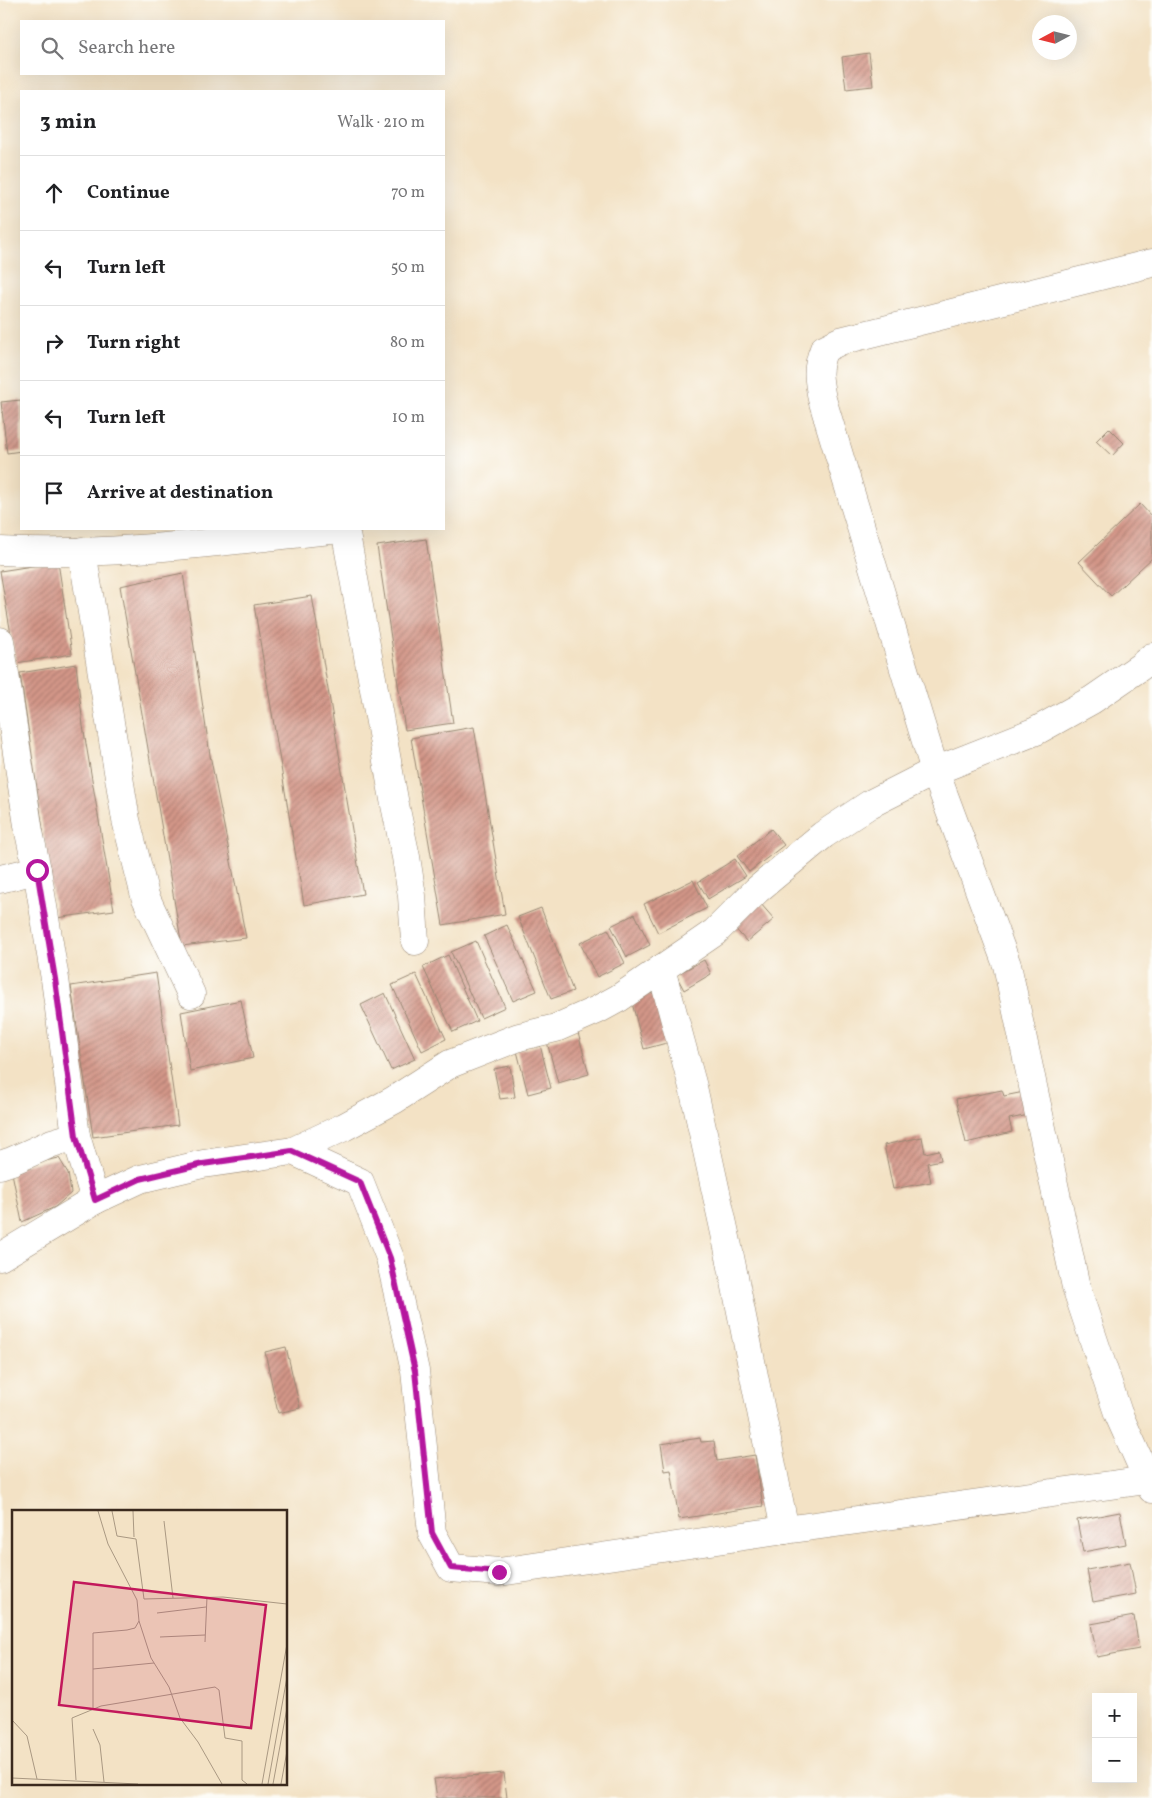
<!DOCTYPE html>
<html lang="en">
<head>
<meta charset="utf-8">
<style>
  :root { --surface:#fff; --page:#f2f2f2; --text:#202124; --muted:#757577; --line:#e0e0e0 }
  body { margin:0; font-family:Vollkorn,serif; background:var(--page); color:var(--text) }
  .controls { position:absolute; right:15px; bottom:15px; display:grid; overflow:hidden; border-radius:0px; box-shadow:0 5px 20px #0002 }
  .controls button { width:45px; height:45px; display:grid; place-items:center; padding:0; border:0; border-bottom:1px solid var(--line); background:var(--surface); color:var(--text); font:25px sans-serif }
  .compass { position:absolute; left:1032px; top:15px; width:45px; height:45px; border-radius:50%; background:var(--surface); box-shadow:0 5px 20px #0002; rotate:263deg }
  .stop { position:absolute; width:15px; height:15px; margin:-11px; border:4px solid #b5179e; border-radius:50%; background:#fff }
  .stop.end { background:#b5179e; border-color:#fff; box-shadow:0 1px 5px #0008 }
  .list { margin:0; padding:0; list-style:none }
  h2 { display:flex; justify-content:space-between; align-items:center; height:65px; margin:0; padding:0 20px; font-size:21px }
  h2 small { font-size:16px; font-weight:400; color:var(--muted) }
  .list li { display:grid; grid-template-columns:32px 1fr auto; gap:15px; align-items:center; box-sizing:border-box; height:75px; padding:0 20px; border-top:1px solid var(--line) }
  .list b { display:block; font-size:19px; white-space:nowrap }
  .list em { font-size:16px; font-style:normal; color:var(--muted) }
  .icon { flex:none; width:28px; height:28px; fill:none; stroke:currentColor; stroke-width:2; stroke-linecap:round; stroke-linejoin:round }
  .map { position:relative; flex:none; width:1152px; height:1798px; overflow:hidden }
  .search { position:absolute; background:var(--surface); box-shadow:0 5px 20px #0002; left:20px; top:20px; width:425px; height:55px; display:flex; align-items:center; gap:12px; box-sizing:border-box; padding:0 18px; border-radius:0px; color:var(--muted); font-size:19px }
  .panel { position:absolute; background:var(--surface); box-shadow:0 5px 20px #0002; left:20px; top:90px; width:425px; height:440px; border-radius:0px }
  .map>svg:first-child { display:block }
  .building { fill:url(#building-hatch) }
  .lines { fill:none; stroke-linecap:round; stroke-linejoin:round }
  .minor-casing { stroke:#978672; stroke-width:29 }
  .minor { stroke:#fff; stroke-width:28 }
  .route { stroke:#b5179e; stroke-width:6 }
  .inset-road { fill:none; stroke:#a99882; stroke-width:1 }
  .view { fill:#c2185b; fill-opacity:0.15; stroke:#c2185b; stroke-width:2.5 }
  .inset-edge { fill:none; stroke:#3b2a1e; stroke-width:2.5 }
</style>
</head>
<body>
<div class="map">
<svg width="1152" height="1798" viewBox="0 0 1152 1798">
  <defs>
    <pattern id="building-hatch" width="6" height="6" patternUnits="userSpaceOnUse" patternTransform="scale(1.25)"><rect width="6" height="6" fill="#d39688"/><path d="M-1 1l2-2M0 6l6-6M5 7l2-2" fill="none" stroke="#ac7b6f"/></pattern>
  </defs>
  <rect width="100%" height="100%" fill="#fdfcf7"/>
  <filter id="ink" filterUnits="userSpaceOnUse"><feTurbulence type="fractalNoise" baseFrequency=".02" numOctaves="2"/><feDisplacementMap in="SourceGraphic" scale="10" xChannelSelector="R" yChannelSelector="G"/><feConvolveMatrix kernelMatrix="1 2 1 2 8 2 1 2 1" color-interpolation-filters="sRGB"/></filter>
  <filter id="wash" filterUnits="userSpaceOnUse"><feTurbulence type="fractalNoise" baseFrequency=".0096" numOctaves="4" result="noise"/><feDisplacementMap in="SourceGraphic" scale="20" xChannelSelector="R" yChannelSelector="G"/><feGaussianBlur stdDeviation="1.12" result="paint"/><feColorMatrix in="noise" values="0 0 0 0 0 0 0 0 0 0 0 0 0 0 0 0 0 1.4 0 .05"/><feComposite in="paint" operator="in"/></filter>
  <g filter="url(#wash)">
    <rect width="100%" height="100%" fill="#f3e2c5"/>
    <g id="blocks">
      <g class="building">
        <path d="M869 53 873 86 846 89 842 57Z"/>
        <path d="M21 400V451L7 453 1 402Z"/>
        <path d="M1109 428 1124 443 1112 456 1096 441Z"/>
        <path d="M1140 504 1152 517V558L1111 596 1079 562Z"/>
        <path d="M426 539 453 723 405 730 377 546Z"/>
        <path d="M58 562 72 654 16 663 0 571Z"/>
        <path d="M183 573 210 755 246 938 182 946 120 586Z"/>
        <path d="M312 596 363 894 304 905 254 605Z"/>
        <path d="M76 664 83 726 114 910 56 918 20 673Z"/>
        <path d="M474 727 505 914 443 925 411 738Z"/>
        <path d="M771 829 784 845 749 872 737 856Z"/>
        <path d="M735 859 746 876 708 899 698 882Z"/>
        <path d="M693 880 707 908 658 933 644 904Z"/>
        <path d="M760 903 774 919 747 942 733 926Z"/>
        <path d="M541 908 573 991 551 999 518 917Z"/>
        <path d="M635 914 650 945 627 957 611 926Z"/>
        <path d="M507 925 537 991 513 1001 484 936Z"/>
        <path d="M608 929 625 963 597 977 580 943Z"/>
        <path d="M476 941 505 1007 481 1018 451 952Z"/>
        <path d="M448 955 477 1021 453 1032 423 967Z"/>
        <path d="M704 960 711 974 684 990 676 975Z"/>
        <path d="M156 973 178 1125 93 1137 71 986Z"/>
        <path d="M416 974 446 1039 422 1051 392 985Z"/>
        <path d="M657 992 670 1042 644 1049 631 999Z"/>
        <path d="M385 993 415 1059 391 1070 361 1005Z"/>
        <path d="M241 1000 253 1058 190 1071 181 1012Z"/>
        <path d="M578 1033 589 1074 558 1083 547 1042Z"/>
        <path d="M540 1045 551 1088 528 1094 517 1051Z"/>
        <path d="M510 1066 515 1097 500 1099 494 1069Z"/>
        <path d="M1002 1090 1004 1096 1024 1092 1029 1115 1009 1119 1012 1132 966 1143 956 1099Z"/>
        <path d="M922 1137 925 1153 939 1150 941 1160 927 1163 931 1182 893 1189 884 1145Z"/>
        <path d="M59 1158 68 1173 71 1193 55 1207 22 1222 11 1168Z"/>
        <path d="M286 1347 300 1408 278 1413 265 1352Z"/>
        <path d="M700 1438 701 1442 714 1441 717 1461 755 1455 763 1506 679 1519 671 1470 665 1471 661 1444Z"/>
        <path d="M1120 1512 1126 1544 1083 1552 1077 1520Z"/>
        <path d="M1130 1562 1136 1594 1093 1602 1087 1570Z"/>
        <path d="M1134 1616 1139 1649 1097 1657 1091 1624Z"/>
        <path d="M504 1773 507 1798H437L434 1779Z"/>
      </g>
    </g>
  </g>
  <g filter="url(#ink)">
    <use href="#blocks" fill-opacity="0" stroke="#978672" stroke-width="1"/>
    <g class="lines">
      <g class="minor-casing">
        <g id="minor">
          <path d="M1152 263 840 341 824 349C816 369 818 378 822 399L935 771 1007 965 1076 1287 1118 1413 1152 1489"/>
          <path d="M345 529 395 805 406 857 412 896 415 941"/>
          <path d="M0 551C113 557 229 540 341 529"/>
          <path d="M82 551 126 820 145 896 191 994"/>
          <path d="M0 641 29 832 37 870 55 979 76 1136 52 1143 12 1161 0 1165"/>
          <path d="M0 879 37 870"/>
          <path d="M661 969 693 1087 728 1247 785 1530"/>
          <path d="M76 1136 95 1200"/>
          <path d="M293 1151 360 1182 390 1258 415 1371 432 1533 451 1568 499 1572 785 1530 1147 1480"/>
          <path d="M0 1257 95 1200 140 1179 203 1164 293 1151 344 1127 394 1100 450 1064 519 1037 556 1028 597 1010 619 998 715 932 757 890 823 835 870 804 935 771 1036 731 1092 700 1140 667 1152 657"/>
        </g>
      </g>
      <use href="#minor" class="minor"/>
    </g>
  </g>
  <g class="lines" filter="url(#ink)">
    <path class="route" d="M37 870 55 979 76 1136 95 1200 140 1179 203 1164 292 1151 360 1182 390 1258 415 1371 432 1533 451 1568 499 1572"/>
  </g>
  <g transform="translate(12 1510)">
    <rect width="275" height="275" fill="#f3e2c5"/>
    <path class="inset-road" d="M86 1 96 34 125 90 127 111 139 148 157 177 168 208 186 232 210 274M100 1 105 26 124 29 132 89 211 87 275 94M121 1 122 27M152 11 161 88M145 103 194 97M148 127 193 125M193 132 195 87M81 159 142 153M81 198V123L115 120 123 118 127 111M0 210 15 226 25 269M81 219 88 235 92 272M0 268 126 274M64 270 60 208 89 196 203 177 207 180 213 228 230 231V270L235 274M250 274 275 134M256 274 275 167M261 274 275 198M269 274 275 241"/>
    <path class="view" d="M62 72 254 95 239 218 47 195Z"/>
    <rect width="275" height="275" class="inset-edge"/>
  </g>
</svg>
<div class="controls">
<button>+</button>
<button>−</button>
</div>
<svg class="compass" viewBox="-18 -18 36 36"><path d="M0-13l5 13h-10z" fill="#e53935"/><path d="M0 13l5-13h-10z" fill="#757577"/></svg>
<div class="stop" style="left:37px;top:870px"></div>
<div class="stop end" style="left:499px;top:1572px"></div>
<div class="search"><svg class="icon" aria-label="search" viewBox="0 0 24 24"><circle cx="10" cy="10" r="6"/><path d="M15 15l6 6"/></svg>Search here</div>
<section class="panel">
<h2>3 min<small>Walk · 210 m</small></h2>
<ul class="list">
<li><svg class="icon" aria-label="ahead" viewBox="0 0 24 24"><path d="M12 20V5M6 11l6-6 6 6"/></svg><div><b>Continue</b></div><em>70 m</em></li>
<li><svg class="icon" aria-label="left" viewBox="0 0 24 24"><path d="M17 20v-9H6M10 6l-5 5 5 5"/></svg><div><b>Turn left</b></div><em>50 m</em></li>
<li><svg class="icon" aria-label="right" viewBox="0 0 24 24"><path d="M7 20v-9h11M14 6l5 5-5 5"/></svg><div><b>Turn right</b></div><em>80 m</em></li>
<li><svg class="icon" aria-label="left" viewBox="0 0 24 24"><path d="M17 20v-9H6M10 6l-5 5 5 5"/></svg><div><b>Turn left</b></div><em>10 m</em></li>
<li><svg class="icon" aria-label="arrive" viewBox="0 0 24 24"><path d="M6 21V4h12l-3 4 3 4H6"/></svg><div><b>Arrive at destination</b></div></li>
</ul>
</section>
</div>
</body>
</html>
